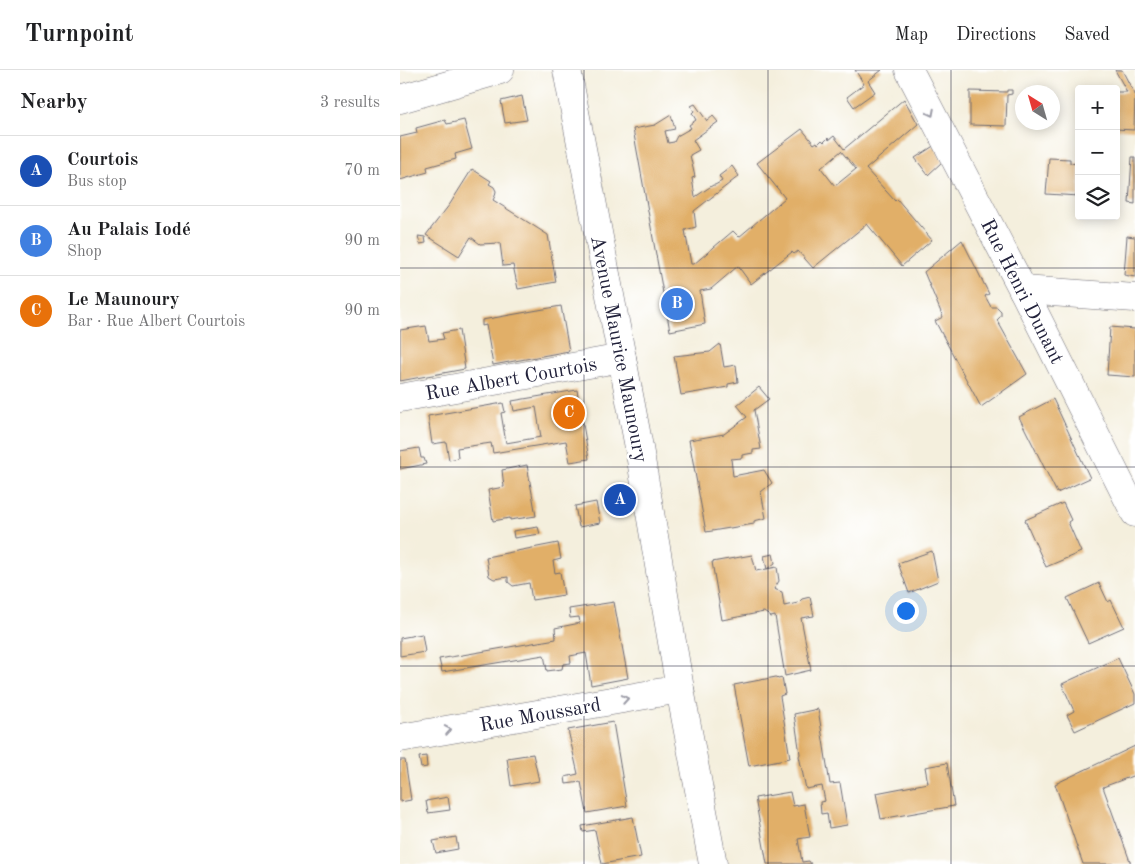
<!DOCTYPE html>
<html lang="en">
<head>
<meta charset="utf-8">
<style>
  :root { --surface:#fff; --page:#f2f2f2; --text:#202124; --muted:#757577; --line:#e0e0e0; --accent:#0b8043 }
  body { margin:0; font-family:"Old Standard TT",serif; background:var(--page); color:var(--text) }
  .controls { position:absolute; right:15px; top:15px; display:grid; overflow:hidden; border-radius:5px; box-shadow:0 2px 12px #0003 }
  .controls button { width:45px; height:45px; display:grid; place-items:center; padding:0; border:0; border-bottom:1px solid var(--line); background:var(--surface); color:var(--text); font:25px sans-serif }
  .compass { position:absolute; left:615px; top:15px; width:45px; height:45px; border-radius:50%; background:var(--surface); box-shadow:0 2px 12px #0003; rotate:323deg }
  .you { position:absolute; left:505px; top:540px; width:18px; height:18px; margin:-12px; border:4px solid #fff; border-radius:50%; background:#1a73e8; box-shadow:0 0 0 8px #1a73e833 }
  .badge { display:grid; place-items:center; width:32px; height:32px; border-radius:50%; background:var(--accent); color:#fff; font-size:16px; font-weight:700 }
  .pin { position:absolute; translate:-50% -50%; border:2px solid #fff; box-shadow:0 1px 5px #0006 }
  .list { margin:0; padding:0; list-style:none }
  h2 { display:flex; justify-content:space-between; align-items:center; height:65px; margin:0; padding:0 20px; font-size:21px }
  h2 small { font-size:16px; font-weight:400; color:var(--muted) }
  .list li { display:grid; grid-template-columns:32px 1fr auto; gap:15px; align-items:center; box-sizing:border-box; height:70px; padding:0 20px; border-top:1px solid var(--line) }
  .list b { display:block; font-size:19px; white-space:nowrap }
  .list p { margin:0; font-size:16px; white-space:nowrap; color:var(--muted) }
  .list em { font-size:16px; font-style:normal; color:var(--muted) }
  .icon { flex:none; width:28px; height:28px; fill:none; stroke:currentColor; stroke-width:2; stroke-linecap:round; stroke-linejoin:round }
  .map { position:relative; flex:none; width:735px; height:794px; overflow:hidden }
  header { display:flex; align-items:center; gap:30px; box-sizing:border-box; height:70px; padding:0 25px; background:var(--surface); border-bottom:1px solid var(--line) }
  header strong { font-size:24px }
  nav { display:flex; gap:28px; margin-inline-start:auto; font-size:18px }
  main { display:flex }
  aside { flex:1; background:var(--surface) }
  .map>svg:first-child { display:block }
  .building { fill:#e1af68; fill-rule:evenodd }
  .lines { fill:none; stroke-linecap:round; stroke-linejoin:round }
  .street-casing { stroke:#6c6a74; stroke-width:29 }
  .secondary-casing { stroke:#6c6a74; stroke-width:29 }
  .street { stroke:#fff; stroke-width:28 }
  .secondary { stroke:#fff; stroke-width:28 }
  .oneway { stroke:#9c9ca7 }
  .grid { fill:none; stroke:#22223b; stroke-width:1; stroke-opacity:0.55 }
  .labels { text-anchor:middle; stroke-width:5; stroke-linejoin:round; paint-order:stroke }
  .street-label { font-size:20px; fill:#22223b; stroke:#fff }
</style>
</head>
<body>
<header>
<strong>Turnpoint</strong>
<nav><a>Map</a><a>Directions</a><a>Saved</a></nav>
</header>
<main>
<aside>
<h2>Nearby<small>3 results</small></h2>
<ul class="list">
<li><span class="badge" style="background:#1a4fb4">A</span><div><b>Courtois</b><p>Bus stop</p></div><em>70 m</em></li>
<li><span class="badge" style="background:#3f7fe0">B</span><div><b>Au Palais Iodé</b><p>Shop</p></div><em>90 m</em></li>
<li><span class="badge" style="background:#e8710a">C</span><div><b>Le Maunoury</b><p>Bar · Rue Albert Courtois</p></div><em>90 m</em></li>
</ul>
</aside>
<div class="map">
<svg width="735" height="794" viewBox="0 0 735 794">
  <rect width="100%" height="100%" fill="#fff"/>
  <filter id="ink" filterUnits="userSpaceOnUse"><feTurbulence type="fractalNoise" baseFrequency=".02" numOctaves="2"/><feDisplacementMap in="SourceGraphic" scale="10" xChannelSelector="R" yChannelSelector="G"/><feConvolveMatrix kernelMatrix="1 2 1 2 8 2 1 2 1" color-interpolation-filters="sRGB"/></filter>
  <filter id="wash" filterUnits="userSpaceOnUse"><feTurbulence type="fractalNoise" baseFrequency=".0096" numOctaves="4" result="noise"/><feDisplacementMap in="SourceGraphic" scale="20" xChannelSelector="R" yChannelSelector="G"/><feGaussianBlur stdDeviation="1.12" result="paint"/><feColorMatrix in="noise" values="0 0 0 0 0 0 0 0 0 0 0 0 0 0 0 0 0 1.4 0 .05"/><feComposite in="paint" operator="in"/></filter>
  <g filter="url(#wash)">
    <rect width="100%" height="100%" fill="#f4efdd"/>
    <g id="blocks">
      <g class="building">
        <path d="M455 0H482L468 11 475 22 454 37 447 27 464 14Z"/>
        <path d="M715 0H722L734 23H735L734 60 716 59V22H727Z"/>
        <path d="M607 20H612V24L607 25 606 56 570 55V21L607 22Z"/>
        <path d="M122 26 127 50 105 53 101 31Z"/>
        <path d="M504 29 518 54 466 99 495 131 497 129 532 170 502 196 467 154 413 198 398 181 394 184 392 182 351 214 338 196 311 219 300 221 305 254 270 261 233 59 255 55 271 45 275 59 265 61 268 73 274 72 277 66 291 58 289 55 296 50 292 43 294 41 291 36 295 34 307 51 313 46 318 52 293 70 299 80 290 85 295 107 292 108 295 127 313 115H315L322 111 319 106 332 96 339 106 294 141 296 157 285 160 291 194H294L333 161 339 167 385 128 357 93 402 59 414 74 417 72 418 74 422 70 424 72 428 68 429 70 434 66 444 79ZM441 81 456 99 435 116 421 98Z"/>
        <path d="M45 50 47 54 64 50 72 79 55 84 56 89 27 97 28 102 0 110V67L17 63 16 58Z"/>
        <path d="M535 75 542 92 528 105 515 88Z"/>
        <path d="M732 87H735V134L729 133Z"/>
        <path d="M649 88 670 89V93L679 94V126L646 124Z"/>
        <path d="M72 99 91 111 89 114 94 117 96 121 95 126 93 130 148 165 156 212 118 219 113 195 103 196 100 173 80 174 71 167 59 186 26 165 50 134Z"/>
        <path d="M18 166 25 167 26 173 20 174Z"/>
        <path d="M727 166 735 167V207L724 205Z"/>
        <path d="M562 170 589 224 585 226 591 237H597L601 241V246L597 250 627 304 581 337 535 251 543 247 524 202Z"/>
        <path d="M161 236 169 281 93 295 86 255 82 256V250Z"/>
        <path d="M26 256 29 271 44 269 42 263 59 260 65 299 0 311V260Z"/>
        <path d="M710 257 735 259V307L707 305Z"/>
        <path d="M320 274 324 297 336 295 338 312 328 314V317L281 325 274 286 310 282Z"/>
        <path d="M359 317 369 329 354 340 361 379 353 380V383L342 385V388L331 389 333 406 364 400 372 413 361 422 366 448 354 451V454L306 462 289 370 324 364 347 347 337 335Z"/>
        <path d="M177 320 189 389 170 392 166 371 93 383 91 373 57 378 58 388 49 390 46 372 32 374 28 346 103 333 105 342 101 343 106 373 141 367 136 337 114 341 112 331Z"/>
        <path d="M653 329 690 408 657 423 619 347Z"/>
        <path d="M19 378 21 388H24L26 394 0 399V381Z"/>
        <path d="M127 395 136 446 110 450V448L93 451 88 420 104 417 102 400Z"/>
        <path d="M196 432 200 453 179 457 175 436Z"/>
        <path d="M663 433 671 450 668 452 681 482 646 497 625 450Z"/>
        <path d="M138 457 140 464 114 468 113 461Z"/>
        <path d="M158 473 161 489 153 491 155 503 160 502 164 525 132 530 129 513 113 516 108 512V507L94 509 89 506 86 487Z"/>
        <path d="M532 481 538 511 509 523 498 493Z"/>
        <path d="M373 484 375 493 367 499 364 486Z"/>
        <path d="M352 485 356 501 377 497 379 511 374 519 382 522 384 536 398 533 402 529 410 527 414 546 401 548 411 600 385 606 375 546 371 547 364 542 322 550 312 492Z"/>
        <path d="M699 513 708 532 711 530 724 557 688 573 667 528Z"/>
        <path d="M214 532 228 608 191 615 186 583 170 586 171 593 163 594 162 599 147 601 144 585 42 602 39 589 156 569 155 558 180 553 179 547 170 548 169 539Z"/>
        <path d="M22 564 25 582 0 586V568Z"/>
        <path d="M718 588 735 624V633L675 661 667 645 674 641 662 614Z"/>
        <path d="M376 607 378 609 382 608 385 624 380 626 390 688 349 696 334 615Z"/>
        <path d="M418 639 430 714 440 713 447 755 429 758 427 743 421 744 420 732 425 731 422 716 406 719 399 686 400 684 394 644Z"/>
        <path d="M213 652 227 736 187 743 181 712 166 714 165 707 178 704 168 660Z"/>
        <path d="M735 676V705L703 717 731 794H683L655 714Z"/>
        <path d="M133 684 139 711 111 716 107 688Z"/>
        <path d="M26 686 27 697 21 698 19 687Z"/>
        <path d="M0 690H5L11 730 0 732Z"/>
        <path d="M547 693 554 736 481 749 476 723 528 713 525 697Z"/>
        <path d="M390 722 393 736 404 734 410 767 398 769 402 792 409 791 411 794H367L355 728Z"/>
        <path d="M48 727 50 740 28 743 26 731Z"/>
        <path d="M233 747 241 787 202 794 195 760 183 762 182 756Z"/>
        <path d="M56 767 58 779 36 783 33 771Z"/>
      </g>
    </g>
  </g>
  <g filter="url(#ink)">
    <use href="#blocks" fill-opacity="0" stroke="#6c6a74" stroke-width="1"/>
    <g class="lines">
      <g class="street-casing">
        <g id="street">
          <path d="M509 0 623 220 735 443"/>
          <path d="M0 29 100 0"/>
          <path d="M623 220 735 228"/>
          <path d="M0 328 222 288"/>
          <path d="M0 668 280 619"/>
        </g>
      </g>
      <g class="secondary-casing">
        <path id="secondary" d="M167 0 238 372 280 619 313 794"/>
      </g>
      <use href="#street" class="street"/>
      <use href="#secondary" class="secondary"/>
    </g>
    <defs><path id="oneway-chevron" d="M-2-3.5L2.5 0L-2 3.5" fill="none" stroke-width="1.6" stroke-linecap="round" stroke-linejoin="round" transform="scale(1.25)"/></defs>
    <g class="oneway">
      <use href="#oneway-chevron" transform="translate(531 43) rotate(63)"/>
      <use href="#oneway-chevron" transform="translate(225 629) rotate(-10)"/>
      <use href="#oneway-chevron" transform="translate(48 660) rotate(-10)"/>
    </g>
  </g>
  <path class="grid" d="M184 0V794M368 0V794M551 0V794M0 198H735M0 397H735M0 596H735"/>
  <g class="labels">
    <g class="street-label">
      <text transform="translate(623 221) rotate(63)" y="7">Rue Henri Dunant</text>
      <text transform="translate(220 279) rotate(79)" y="7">Avenue Maurice Maunoury</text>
      <text transform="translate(111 308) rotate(-10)" y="7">Rue Albert Courtois</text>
      <text transform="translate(140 644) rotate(-10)" y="7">Rue Moussard</text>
    </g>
  </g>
</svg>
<div class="controls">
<button>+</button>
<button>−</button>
<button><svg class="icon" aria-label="layers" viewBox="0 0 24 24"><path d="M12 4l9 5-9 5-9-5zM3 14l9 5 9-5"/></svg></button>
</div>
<svg class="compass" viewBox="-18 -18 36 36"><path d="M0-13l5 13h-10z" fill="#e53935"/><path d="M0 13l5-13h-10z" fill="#757577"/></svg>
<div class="you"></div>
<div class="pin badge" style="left:220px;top:430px;background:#1a4fb4">A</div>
<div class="pin badge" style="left:277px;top:234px;background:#3f7fe0">B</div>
<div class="pin badge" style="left:169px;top:343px;background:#e8710a">C</div>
</div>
</main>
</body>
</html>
